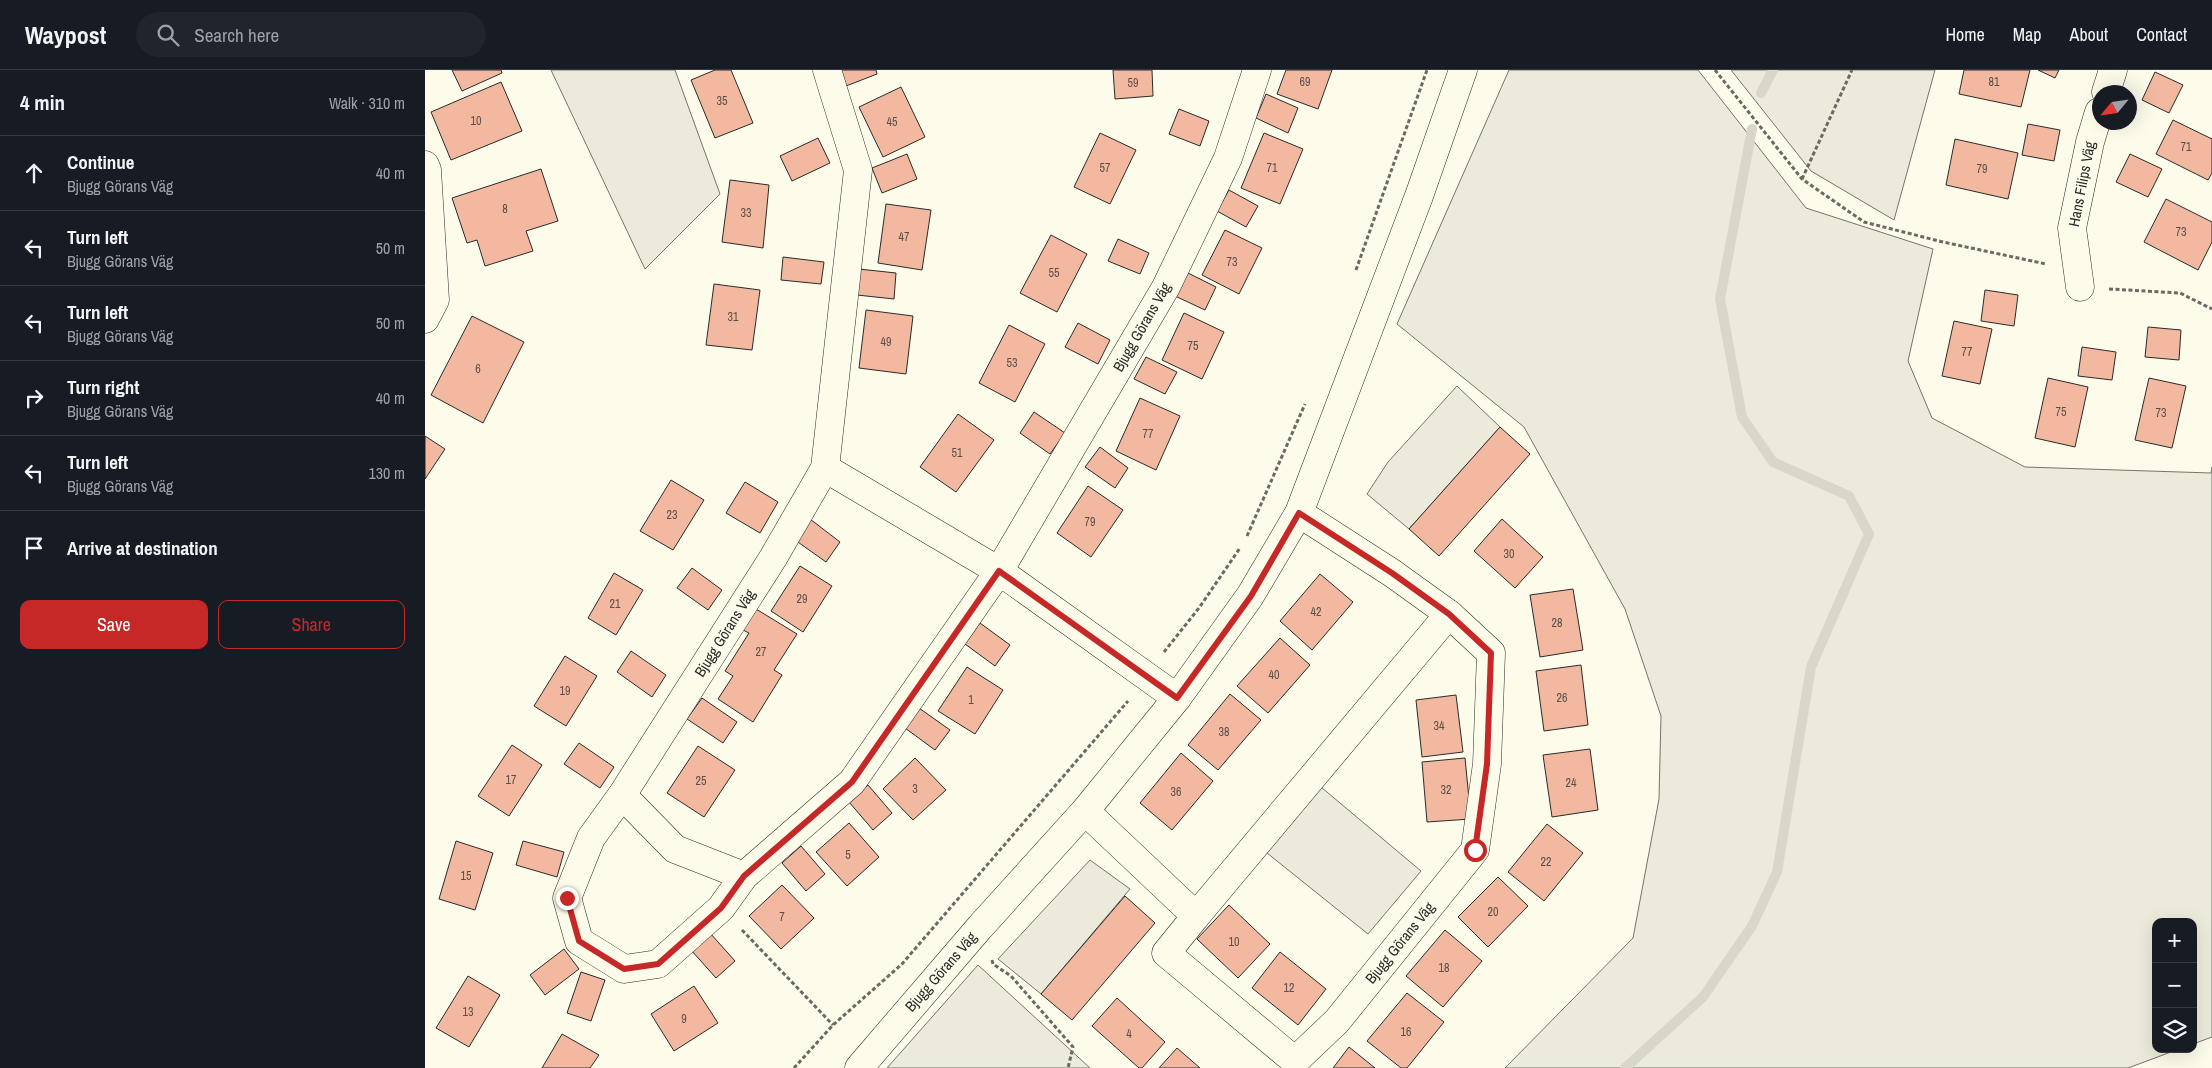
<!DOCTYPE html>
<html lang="en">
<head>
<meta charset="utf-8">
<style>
  :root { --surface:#171b24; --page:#20242c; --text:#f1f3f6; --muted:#9ea1a6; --line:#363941; --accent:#c62828 }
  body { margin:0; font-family:"Archivo Narrow",sans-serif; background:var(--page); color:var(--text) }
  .controls { position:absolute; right:15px; bottom:15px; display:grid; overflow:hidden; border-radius:10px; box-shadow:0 5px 20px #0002 }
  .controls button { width:45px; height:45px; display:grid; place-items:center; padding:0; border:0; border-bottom:1px solid var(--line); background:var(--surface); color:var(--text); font:25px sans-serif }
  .compass { position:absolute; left:1667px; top:15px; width:45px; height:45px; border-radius:50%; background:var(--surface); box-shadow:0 5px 20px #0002; rotate:241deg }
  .stop { position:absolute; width:15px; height:15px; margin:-11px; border:4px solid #c62828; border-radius:50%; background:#fff }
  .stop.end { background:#c62828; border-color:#fff; box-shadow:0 1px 5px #0008 }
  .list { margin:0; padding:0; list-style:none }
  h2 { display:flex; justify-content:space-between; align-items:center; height:65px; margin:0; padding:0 20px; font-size:21px }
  h2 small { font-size:16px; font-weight:400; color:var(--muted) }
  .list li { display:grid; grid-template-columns:32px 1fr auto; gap:15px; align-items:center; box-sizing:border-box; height:75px; padding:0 20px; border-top:1px solid var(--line) }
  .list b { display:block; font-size:19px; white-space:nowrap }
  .list p { margin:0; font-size:16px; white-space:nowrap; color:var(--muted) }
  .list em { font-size:16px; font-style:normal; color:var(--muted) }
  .actions { display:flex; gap:10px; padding:15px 20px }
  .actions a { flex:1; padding:11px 0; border:1px solid var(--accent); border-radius:10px; text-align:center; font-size:18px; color:var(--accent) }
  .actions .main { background:var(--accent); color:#fff }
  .icon { flex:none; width:28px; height:28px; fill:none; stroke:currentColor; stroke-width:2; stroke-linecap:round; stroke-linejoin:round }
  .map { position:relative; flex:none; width:1787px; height:998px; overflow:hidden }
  header { display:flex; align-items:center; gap:30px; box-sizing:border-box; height:70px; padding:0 25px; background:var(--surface); border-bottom:1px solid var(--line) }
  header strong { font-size:24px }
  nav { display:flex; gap:28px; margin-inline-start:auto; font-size:18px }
  .search { width:350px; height:45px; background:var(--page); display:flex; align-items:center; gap:12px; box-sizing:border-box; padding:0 18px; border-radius:28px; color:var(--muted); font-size:19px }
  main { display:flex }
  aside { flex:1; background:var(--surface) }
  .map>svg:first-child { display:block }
  .green { fill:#ecebdb; stroke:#74746e }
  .parking { fill:#eceadb; stroke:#74746e }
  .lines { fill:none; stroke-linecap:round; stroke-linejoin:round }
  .stream { stroke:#d8d7c9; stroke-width:10 }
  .building { fill:#f2b8a0; stroke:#2b2b2b }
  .minor-casing { stroke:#2b2b2b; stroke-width:29 }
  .path { stroke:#6a6964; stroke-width:3; stroke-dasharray:4 2.5; stroke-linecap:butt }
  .minor { stroke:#fdfbea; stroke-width:28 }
  .route { stroke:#c62828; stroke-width:6 }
  .labels { text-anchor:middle; stroke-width:4; stroke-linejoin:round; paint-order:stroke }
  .number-label { font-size:12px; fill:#5d4e48 }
  .street-label { font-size:15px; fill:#2b2b2b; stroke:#fdfbea }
</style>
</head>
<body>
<header>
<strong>Waypost</strong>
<div class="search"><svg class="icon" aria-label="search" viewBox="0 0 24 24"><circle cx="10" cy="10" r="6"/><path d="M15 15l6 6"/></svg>Search here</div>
<nav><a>Home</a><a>Map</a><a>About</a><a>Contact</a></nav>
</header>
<main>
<aside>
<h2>4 min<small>Walk · 310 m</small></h2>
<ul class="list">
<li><svg class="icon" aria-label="ahead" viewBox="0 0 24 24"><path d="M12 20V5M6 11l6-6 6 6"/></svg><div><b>Continue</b><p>Bjugg Görans Väg</p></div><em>40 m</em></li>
<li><svg class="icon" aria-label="left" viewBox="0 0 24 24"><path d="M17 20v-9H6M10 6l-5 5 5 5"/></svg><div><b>Turn left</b><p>Bjugg Görans Väg</p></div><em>50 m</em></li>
<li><svg class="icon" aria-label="left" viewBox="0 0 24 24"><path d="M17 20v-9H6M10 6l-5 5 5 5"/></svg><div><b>Turn left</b><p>Bjugg Görans Väg</p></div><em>50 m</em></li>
<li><svg class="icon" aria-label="right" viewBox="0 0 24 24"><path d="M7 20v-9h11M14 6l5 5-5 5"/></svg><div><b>Turn right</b><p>Bjugg Görans Väg</p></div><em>40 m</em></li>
<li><svg class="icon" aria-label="left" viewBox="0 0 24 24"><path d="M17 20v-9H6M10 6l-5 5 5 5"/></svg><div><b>Turn left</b><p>Bjugg Görans Väg</p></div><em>130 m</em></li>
<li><svg class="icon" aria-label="arrive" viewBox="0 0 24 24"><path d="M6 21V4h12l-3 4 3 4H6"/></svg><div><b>Arrive at destination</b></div></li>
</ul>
<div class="actions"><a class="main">Save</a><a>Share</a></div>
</aside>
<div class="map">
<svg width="1787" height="998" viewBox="0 0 1787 998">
  <rect width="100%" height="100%" fill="#fdfbea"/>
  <g class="green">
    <path d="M126 0H250L295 124 220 199Z"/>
    <path d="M1084 0H1273L1381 138 1508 179 1483 291 1507 348 1600 397 1786 403 1787 397V967L1768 974V852H1731V979H1754L1703 998H1080L1208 868 1234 729 1236 646 1200 539 1099 357 972 254Z"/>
    <path d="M1306 0H1510L1469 150 1386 101Z"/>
    <path d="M890 712 996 801 943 864 842 783Z"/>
    <path d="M553 895 665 998H462Z"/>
  </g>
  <g class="parking">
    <path d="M1032 316 1075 357 984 459 942 424 963 392Z"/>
    <path d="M665 790 705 819 616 924 573 889Z"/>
  </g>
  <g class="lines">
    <g class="stream">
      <path d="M1336 23 1348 0"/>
      <path d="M1200 998 1278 927 1327 856 1352 802 1386 597 1444 464 1424 426 1348 392 1317 347 1295 229 1327 59"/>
    </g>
  </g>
  <g class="building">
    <path d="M27 0H76L77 3 37 21Z"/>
    <path d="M290 0H306L328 53 290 68 266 10Z"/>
    <path d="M415 0H451L452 4 421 16Z"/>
    <path d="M688 0H727L728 26 690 29Z"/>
    <path d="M861 0H907L893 39 852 24Z"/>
    <path d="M1539 0H1605L1596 37 1534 24Z"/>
    <path d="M1613 0H1634L1630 8Z"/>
    <path d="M1730 2 1758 15 1744 43 1717 30Z"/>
    <path d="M76 12 97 61 26 90 6 42Z"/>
    <path d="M476 17 500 67 458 87 434 37Z"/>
    <path d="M841 24 873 38 863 63 831 48Z"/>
    <path d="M754 39 784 51 775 76 744 64Z"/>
    <path d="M1748 50 1787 69V103L1783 110 1731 84Z"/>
    <path d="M1603 54 1635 60 1629 91 1597 85Z"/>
    <path d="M675 63 711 80 685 134 649 117Z"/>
    <path d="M839 63 878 79 855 134 816 118Z"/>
    <path d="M393 68 405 93 367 111 355 86Z"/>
    <path d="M1530 69 1593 83 1583 129 1521 115Z"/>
    <path d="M482 84 492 109 457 123 447 98Z"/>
    <path d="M1705 84 1737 99 1723 127 1691 112Z"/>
    <path d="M116 99 133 151 101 161 108 181 60 196 52 170 42 173 27 128Z"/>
    <path d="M305 110 344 115 338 178 297 172Z"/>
    <path d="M804 120 833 136 821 157 792 141Z"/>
    <path d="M1741 129 1787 152V172L1773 200 1719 172Z"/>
    <path d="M461 134 506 140 497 200 453 193Z"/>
    <path d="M800 160 837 178 814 224 777 205Z"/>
    <path d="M626 165 662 184 632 242 595 223Z"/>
    <path d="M693 169 724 183 715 204 683 191Z"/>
    <path d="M358 187 399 192 396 214 356 210Z"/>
    <path d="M434 199 471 203 469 229 432 225Z"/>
    <path d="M761 202 791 217 780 240 750 226Z"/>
    <path d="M289 214 335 220 327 280 281 275Z"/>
    <path d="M1560 220 1593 225 1589 256 1556 251Z"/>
    <path d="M441 240 488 246 481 304 434 298Z"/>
    <path d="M759 243 799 262 777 309 737 290Z"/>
    <path d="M47 246 99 272 58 353 6 325Z"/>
    <path d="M1529 251 1567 259 1555 314 1517 306Z"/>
    <path d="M653 253 685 270 673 294 640 277Z"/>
    <path d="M584 255 620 274 590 332 554 313Z"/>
    <path d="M1723 257 1756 260 1754 290 1720 287Z"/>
    <path d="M1657 277 1691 282 1687 310 1653 306Z"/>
    <path d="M721 287 752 302 740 324 709 309Z"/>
    <path d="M1623 308 1663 317 1650 377 1610 368Z"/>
    <path d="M1724 308 1761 316 1747 378 1710 370Z"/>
    <path d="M715 328 755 346 731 400 691 381Z"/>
    <path d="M609 342 640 363 625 384 595 363Z"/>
    <path d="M533 344 569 370 531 422 495 397Z"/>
    <path d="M1075 357 1105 384 1014 486 984 459Z"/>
    <path d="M0 366 20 379 0 409Z"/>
    <path d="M675 377 703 398 690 418 660 397Z"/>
    <path d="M246 410 279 430 248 480 215 461Z"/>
    <path d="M320 412 353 432 335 463 301 443Z"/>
    <path d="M663 416 698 440 666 487 632 463Z"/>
    <path d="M385 449 415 472 401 492 370 470Z"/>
    <path d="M1077 449 1118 487 1090 518 1049 481Z"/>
    <path d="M375 496 407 516 378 562 346 541Z"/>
    <path d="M267 498 297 520 283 540 252 518Z"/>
    <path d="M189 503 218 520 191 565 163 548Z"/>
    <path d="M895 504 928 532 887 580 855 551Z"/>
    <path d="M1148 519 1158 580 1115 587 1105 525Z"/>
    <path d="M331 539 372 564 349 600 357 605 328 652 293 629 308 606 300 601 324 563 318 560Z"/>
    <path d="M555 553 585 575 570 596 540 574Z"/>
    <path d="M855 568 885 595 843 643 812 616Z"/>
    <path d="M206 581 241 605 227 627 192 602Z"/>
    <path d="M140 586 172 606 141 656 109 636Z"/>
    <path d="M1156 595 1163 655 1119 661 1111 601Z"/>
    <path d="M542 597 578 620 550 664 513 641Z"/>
    <path d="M805 624 836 650 793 700 763 675Z"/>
    <path d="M1031 625 1038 682 997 687 991 630Z"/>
    <path d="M277 628 312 652 298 673 262 649Z"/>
    <path d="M494 638 525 660 510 680 480 658Z"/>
    <path d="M154 673 189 697 175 718 139 694Z"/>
    <path d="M87 675 117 695 84 746 53 726Z"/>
    <path d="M273 676 310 700 279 747 242 723Z"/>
    <path d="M1165 679 1173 740 1127 747 1118 685Z"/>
    <path d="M756 683 788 711 747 760 715 733Z"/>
    <path d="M490 688 521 720 488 750 458 719Z"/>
    <path d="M1040 688 1046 749 1002 752 997 692Z"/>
    <path d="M443 715 467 743 448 760 424 732Z"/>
    <path d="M424 753 454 787 422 816 391 782Z"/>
    <path d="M1122 754 1158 783 1119 831 1083 802Z"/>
    <path d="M31 771 68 783 50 840 14 829Z"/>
    <path d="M98 771 139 782 132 807 91 795Z"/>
    <path d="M376 776 400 804 381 821 357 793Z"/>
    <path d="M1073 807 1103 836 1063 877 1033 847Z"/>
    <path d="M357 815 389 848 356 879 324 846Z"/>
    <path d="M700 826 730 853 647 950 616 924Z"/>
    <path d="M804 835 845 874 813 908 772 869Z"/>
    <path d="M1020 860 1057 891 1018 937 981 906Z"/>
    <path d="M285 863 310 891 291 908 266 880Z"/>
    <path d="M139 879 154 899 120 925 105 905Z"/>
    <path d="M855 882 901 919 873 955 827 918Z"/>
    <path d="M156 902 180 910 166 951 142 943Z"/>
    <path d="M43 906 75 925 44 977 11 958Z"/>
    <path d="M269 916 293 953 249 981 226 944Z"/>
    <path d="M982 923 1019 952 982 998H976L942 971Z"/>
    <path d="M692 928 740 972 717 998H714L667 956Z"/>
    <path d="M137 964 174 985 165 998H117Z"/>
    <path d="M924 977 950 998H908Z"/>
    <path d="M752 978 775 998H734Z"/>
  </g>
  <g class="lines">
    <g class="minor-casing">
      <g id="minor">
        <path d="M1681 22 1688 0"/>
        <path d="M0 95 2 100 10 230 0 249"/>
        <path d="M1655 217 1647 158 1665 72 1674 42"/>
        <path d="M400 398 574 501 752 628"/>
        <path d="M197 725 348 488 400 398 433 100 402 0"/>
        <path d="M660 741 771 846 741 883 870 991 912 951 1050 780 1062 694 1066 583 1024 544 967 503 874 443"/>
        <path d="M319 806 296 838 233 894 199 899 154 871 142 828 166 768 197 725 250 779 319 806 427 712 574 501 741 217 803 88 832 0"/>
        <path d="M771 846 1024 544"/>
        <path d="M434 998 555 857 660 741 752 628 825 526 874 443 994 126 1038 0"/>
      </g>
    </g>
    <g class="path">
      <path d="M1290 0 1377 109 1439 152 1518 172 1621 194"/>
      <path d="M1377 109 1427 0"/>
      <path d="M931 200 1002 0"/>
      <path d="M1684 219 1755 223 1787 239"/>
      <path d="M822 466 880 334"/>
      <path d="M739 582 774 538 815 478"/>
      <path d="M317 860 408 955"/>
      <path d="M567 890 568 894 586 906 648 977 643 998"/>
      <path d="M369 998 408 955 477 894 703 631"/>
    </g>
    <use href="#minor" class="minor"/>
  </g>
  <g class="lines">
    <path class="route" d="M142 828 154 871 199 899 233 894 296 838 319 806 427 712 574 501 752 628 826 526 874 443 967 503 1024 544 1066 583 1062 694 1050 780"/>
  </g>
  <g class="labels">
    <g class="number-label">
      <text x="880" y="16">69</text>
      <text x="1569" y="16">81</text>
      <text x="708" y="17">59</text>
      <text x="297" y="35">35</text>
      <text x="51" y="55">10</text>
      <text x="467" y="56">45</text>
      <text x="1761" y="81">71</text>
      <text x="680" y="102">57</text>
      <text x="847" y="102">71</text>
      <text x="1557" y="103">79</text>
      <text x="80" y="143">8</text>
      <text x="321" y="147">33</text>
      <text x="1756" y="166">73</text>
      <text x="479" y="171">47</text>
      <text x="807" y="196">73</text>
      <text x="629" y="207">55</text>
      <text x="308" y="251">31</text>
      <text x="461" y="276">49</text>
      <text x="768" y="280">75</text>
      <text x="1542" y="286">77</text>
      <text x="587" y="297">53</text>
      <text x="53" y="303">6</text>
      <text x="1636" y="346">75</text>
      <text x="1736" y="347">73</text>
      <text x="723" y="368">77</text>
      <text x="532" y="387">51</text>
      <text x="247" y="449">23</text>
      <text x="665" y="456">79</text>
      <text x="1084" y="488">30</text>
      <text x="377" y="533">29</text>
      <text x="190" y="538">21</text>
      <text x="891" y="546">42</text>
      <text x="1132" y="557">28</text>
      <text x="336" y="586">27</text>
      <text x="849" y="609">40</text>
      <text x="140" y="625">19</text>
      <text x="1137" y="632">26</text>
      <text x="546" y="634">1</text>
      <text x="1014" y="660">34</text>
      <text x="799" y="666">38</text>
      <text x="86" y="714">17</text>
      <text x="276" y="715">25</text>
      <text x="1146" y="717">24</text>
      <text x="490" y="723">3</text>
      <text x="1021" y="724">32</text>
      <text x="751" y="726">36</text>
      <text x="423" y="789">5</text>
      <text x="1121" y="796">22</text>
      <text x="41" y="810">15</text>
      <text x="1068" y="846">20</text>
      <text x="357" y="851">7</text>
      <text x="809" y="876">10</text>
      <text x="1019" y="902">18</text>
      <text x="864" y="922">12</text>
      <text x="43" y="946">13</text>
      <text x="259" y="953">9</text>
      <text x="981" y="966">16</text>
      <text x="704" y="968">4</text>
    </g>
    <g class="street-label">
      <text transform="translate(1657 114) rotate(-79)" y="5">Hans Filips Väg</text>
      <text transform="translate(717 257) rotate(-60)" y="5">Bjugg Görans Väg</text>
      <text transform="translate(300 563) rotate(-58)" y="5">Bjugg Görans Väg</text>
      <text transform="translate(975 873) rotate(-51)" y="5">Bjugg Görans Väg</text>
      <text transform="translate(516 902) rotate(-49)" y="5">Bjugg Görans Väg</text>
    </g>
  </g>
</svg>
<div class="controls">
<button>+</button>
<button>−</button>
<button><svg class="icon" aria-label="layers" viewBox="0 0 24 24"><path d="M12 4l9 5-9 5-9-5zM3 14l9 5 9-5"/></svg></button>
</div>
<svg class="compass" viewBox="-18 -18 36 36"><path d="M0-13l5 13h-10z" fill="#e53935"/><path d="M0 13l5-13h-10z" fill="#9ea1a6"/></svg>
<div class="stop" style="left:1050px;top:780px"></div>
<div class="stop end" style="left:142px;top:828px"></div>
</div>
</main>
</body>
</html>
